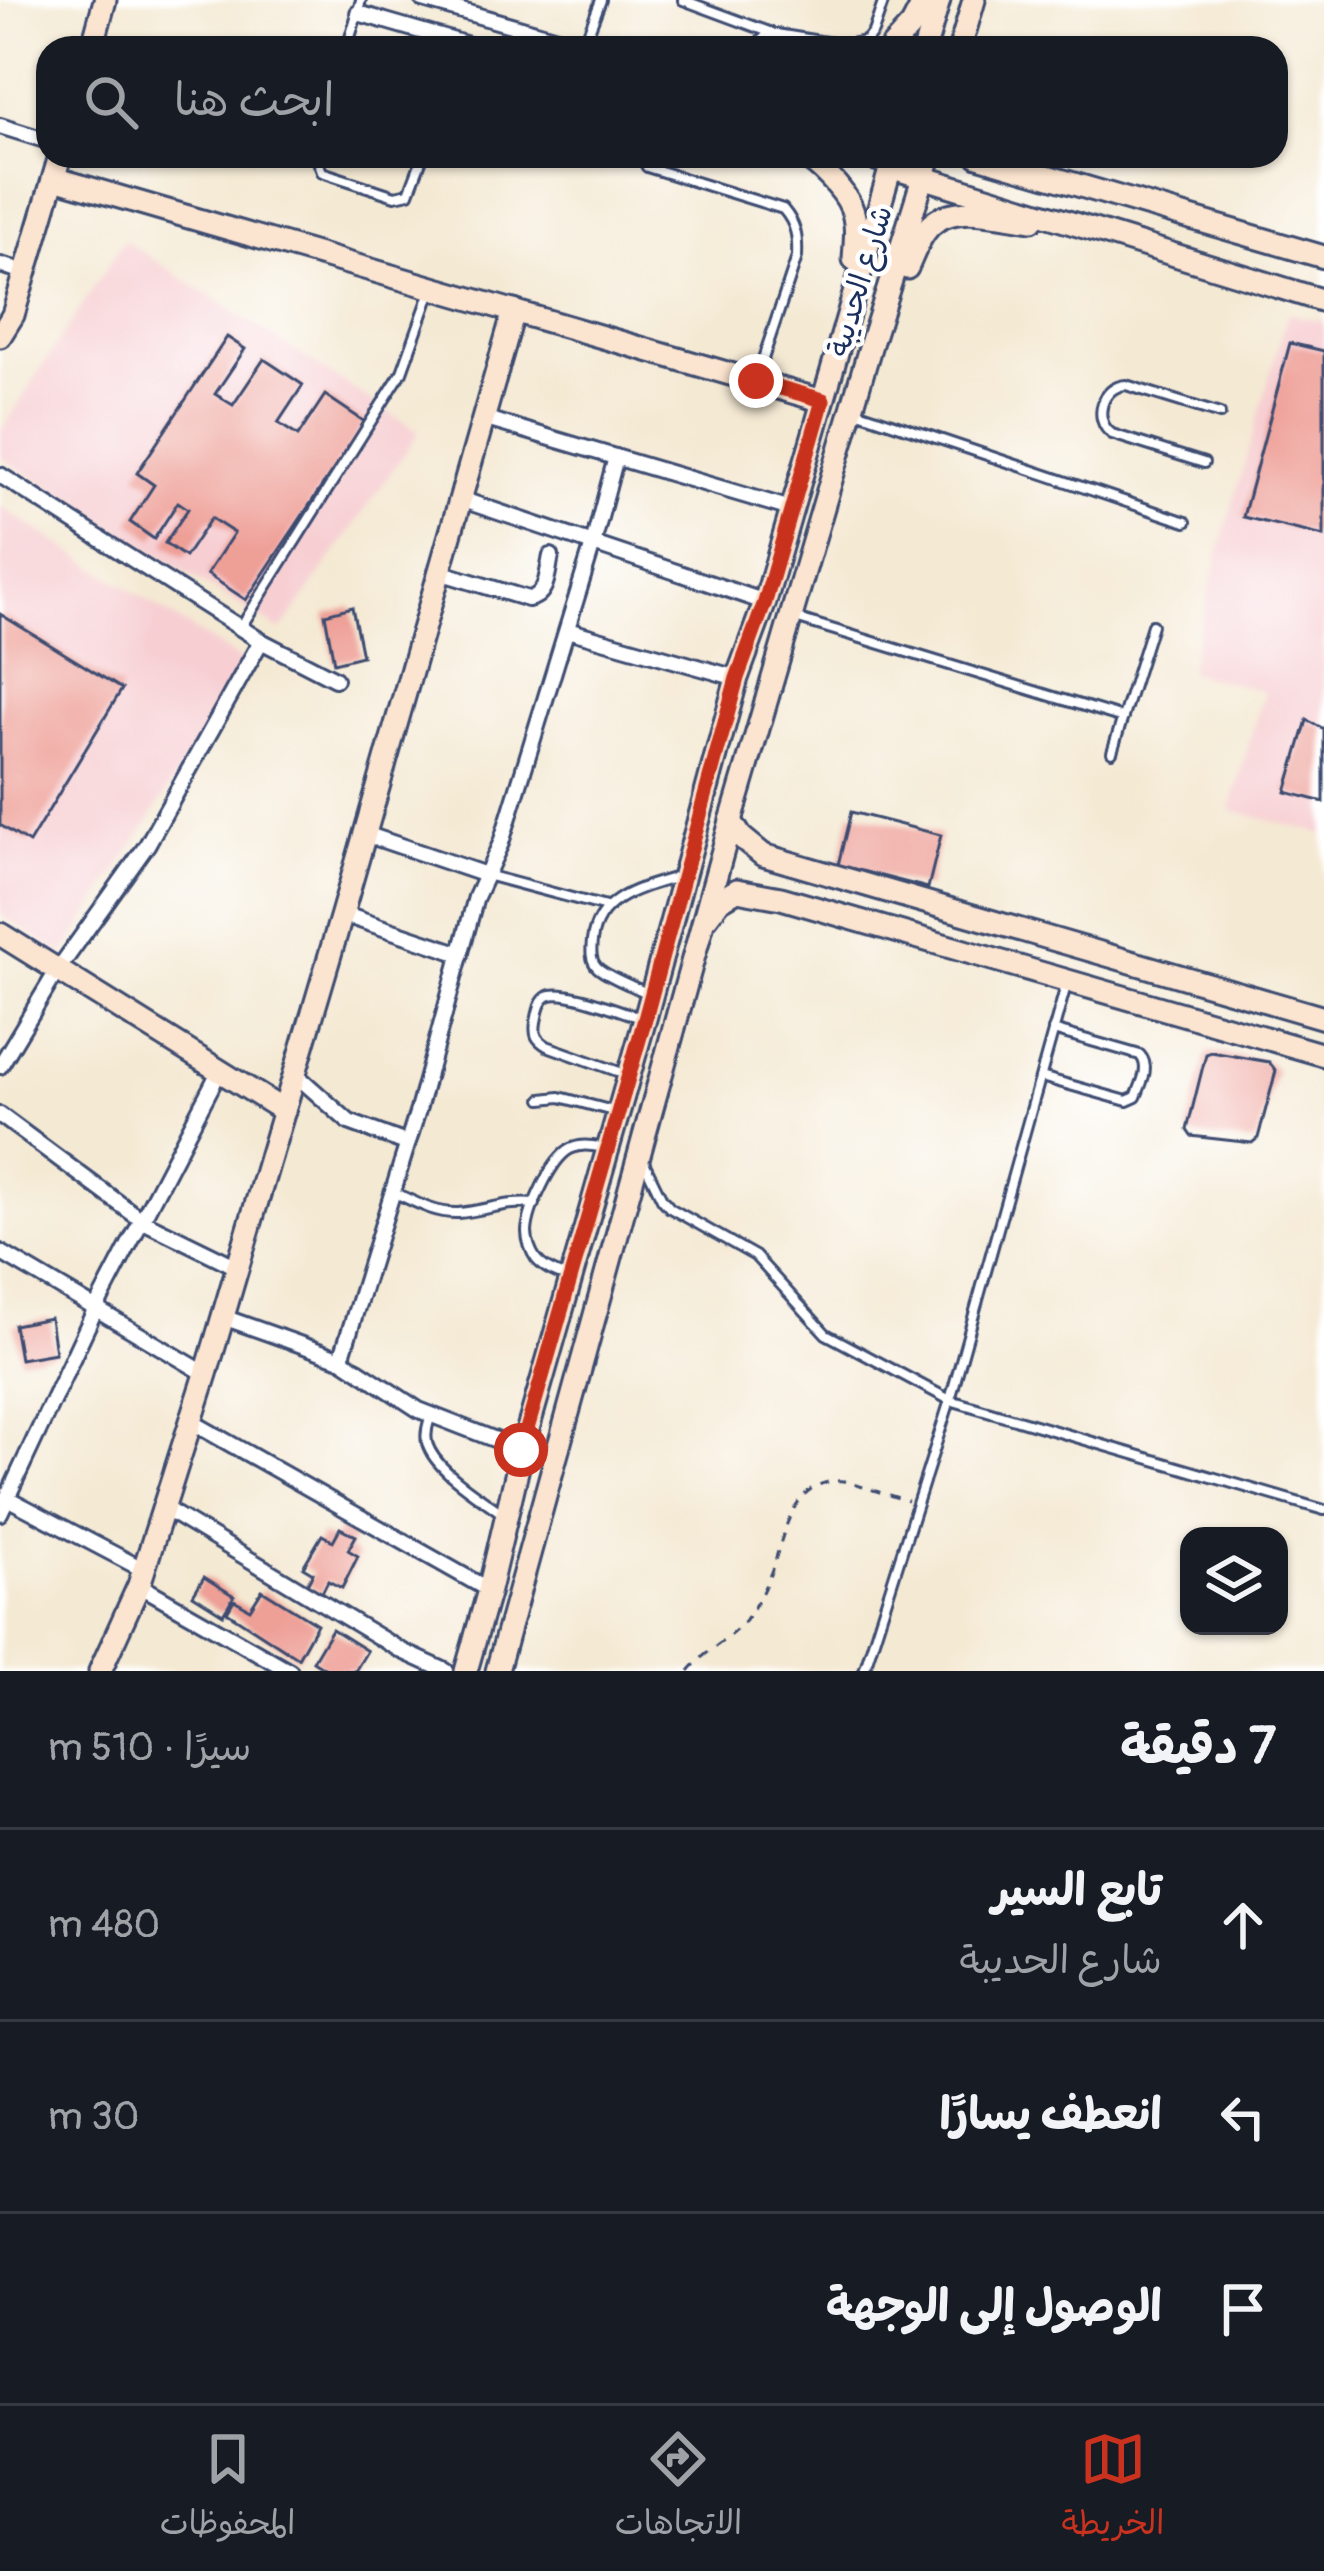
<!DOCTYPE html>
<html lang="ar">
<head>
<meta charset="utf-8">
<style>
  :root { --surface:#171b24; --page:#242831; --text:#f1f3f6; --muted:#9ea1a6; --line:#363941; --accent:#c8321e }
  body { margin:0; font-family:Pangolin,"Playpen Sans Arabic",sans-serif; background:var(--page); color:var(--text); direction:rtl }
  .controls { position:absolute; right:36px; bottom:36px; display:grid; overflow:hidden; border-radius:24px; box-shadow:0 3px 9px #0004 }
  .controls button { width:108px; height:108px; display:grid; place-items:center; padding:0; border:0; border-bottom:3px solid var(--line); background:var(--surface); color:var(--text); font:60px sans-serif }
  .stop { position:absolute; width:36px; height:36px; margin:-27px; border:9px solid #c8321e; border-radius:50%; background:#fff }
  .stop.end { background:#c8321e; border-color:#fff; box-shadow:0 3px 12px #0008 }
  .list { margin:0; padding:0; list-style:none }
  h2 { display:flex; justify-content:space-between; align-items:center; height:156px; margin:0; padding:0 48px; font-size:51px }
  h2 small { font-size:39px; font-weight:400; color:var(--muted) }
  .list li { display:grid; grid-template-columns:78px 1fr auto; gap:36px; align-items:center; box-sizing:border-box; height:192px; padding:0 48px; border-top:3px solid var(--line) }
  .list b { display:block; font-size:45px; white-space:nowrap }
  .list p { margin:0; font-size:39px; white-space:nowrap; color:var(--muted) }
  .list em { font-size:39px; font-style:normal; color:var(--muted) }
  .icon { flex:none; width:66px; height:66px; fill:none; stroke:currentColor; stroke-width:2; stroke-linecap:round; stroke-linejoin:round }
  .map { position:relative; flex:none; width:1324px; height:1671px; overflow:hidden; direction:ltr }
  .search { position:absolute; background:var(--surface); box-shadow:0 3px 9px #0004; left:36px; right:36px; top:36px; height:132px; display:flex; align-items:center; gap:30px; box-sizing:border-box; padding:0 42px; border-radius:36px; color:var(--muted); font-size:45px }
  .sheet { height:732px; background:var(--surface) }
  nav { display:flex; justify-content:space-around; align-items:center; box-sizing:border-box; height:168px; border-top:3px solid var(--line); background:var(--surface); font-size:33px; color:var(--muted) }
  nav a { display:grid; justify-items:center; gap:6px }
  nav .on { color:var(--accent) }
  .map>svg:first-child { display:block }
  .built { fill:#f7cfd3 }
  .building { fill:#ee9f96 }
  .lines { fill:none; stroke-linecap:round; stroke-linejoin:round }
  .lane-casing { stroke:#3c4b70; stroke-width:14 }
  .street-casing { stroke:#3c4b70; stroke-width:20 }
  .secondary-casing { stroke:#3c4b70; stroke-width:27 }
  .path { stroke:#3c4b70; stroke-width:3; stroke-dasharray:9 9; stroke-linecap:butt }
  .lane { stroke:#fff; stroke-width:8 }
  .street { stroke:#fff; stroke-width:14 }
  .secondary { stroke:#fce5d0; stroke-width:21 }
  .route { stroke:#c8321e; stroke-width:15 }
  .labels { text-anchor:middle; stroke-width:9; stroke-linejoin:round; paint-order:stroke }
  .street-label { font-size:30px; fill:#1b2f5e; stroke:#fff }
</style>
</head>
<body>
<div class="map">
<svg width="1324" height="1671" viewBox="0 0 1324 1671">
  <rect width="100%" height="100%" fill="#fff"/>
  <filter id="ink" filterUnits="userSpaceOnUse"><feTurbulence type="fractalNoise" baseFrequency=".00833" numOctaves="2"/><feDisplacementMap in="SourceGraphic" scale="24" xChannelSelector="R" yChannelSelector="G"/><feConvolveMatrix kernelMatrix="1 2 1 2 8 2 1 2 1" color-interpolation-filters="sRGB"/></filter>
  <filter id="wash" filterUnits="userSpaceOnUse"><feTurbulence type="fractalNoise" baseFrequency=".004" numOctaves="4" result="noise"/><feDisplacementMap in="SourceGraphic" scale="48" xChannelSelector="R" yChannelSelector="G"/><feGaussianBlur stdDeviation="2.7" result="paint"/><feColorMatrix in="noise" values="0 0 0 0 0 0 0 0 0 0 0 0 0 0 0 0 0 1.4 0 .05"/><feComposite in="paint" operator="in"/></filter>
  <g filter="url(#wash)">
    <rect width="100%" height="100%" fill="#f4e9d3"/>
    <g class="built">
      <path d="M124 240 419 432 281 631 0 457V433Z"/>
      <path d="M1288 313 1324 322V834L1230 810 1264 691 1188 672 1222 542Z"/>
      <path d="M0 506 248 665 63 955 0 914Z"/>
    </g>
    <g id="blocks">
      <g class="building">
        <path d="M227 337 245 349 215 394 233 405 264 359 303 385 278 423 298 436 325 395 365 422 246 600 207 574 234 533 211 518 185 557 165 543 188 509 178 502 154 539 130 522 154 485 137 473Z"/>
        <path d="M1290 343 1324 351V536L1243 517Z"/>
        <path d="M352 607 362 656 334 663 325 614Z"/>
        <path d="M0 614 122 689 29 843 0 825Z"/>
        <path d="M1307 720 1324 729V802L1286 792Z"/>
        <path d="M851 812 941 835 928 888 838 865Z"/>
        <path d="M1211 1052 1269 1062 1276 1071 1258 1138 1252 1143 1191 1136 1187 1130 1206 1054Z"/>
        <path d="M50 1318 55 1353 20 1359 14 1325Z"/>
        <path d="M340 1528 356 1536 348 1550 358 1556 342 1588 328 1581 322 1593 307 1584 313 1573 303 1567 322 1535 333 1541Z"/>
        <path d="M204 1577 234 1596 223 1614 193 1595Z"/>
        <path d="M262 1590 317 1624 298 1658 227 1612 234 1600 250 1609Z"/>
        <path d="M332 1629 367 1651 355 1671H329L313 1661Z"/>
      </g>
    </g>
  </g>
  <g filter="url(#ink)">
    <use href="#blocks" fill-opacity="0" stroke="#3c4b70" stroke-width="3"/>
    <g class="lines">
      <g class="lane-casing">
        <g id="lane">
          <path d="M683 0 772 33"/>
          <path d="M584 44 601 0"/>
          <path d="M347 48 361 0"/>
          <path d="M753 48 766 36 776 34 845 45 866 41 873 32 884 0"/>
          <path d="M316 156 322 172 395 196 409 193 423 156"/>
          <path d="M641 156 647 167 783 209C796 224 798 237 797 257L756 380"/>
          <path d="M853 410 1186 522"/>
          <path d="M1204 463 1112 434C1092 420 1102 386 1126 385L1220 414"/>
          <path d="M792 617 1123 718"/>
          <path d="M241 627 402 372 431 291"/>
          <path d="M1112 752 1152 625"/>
          <path d="M486 875 606 907"/>
          <path d="M649 994C635 987 608 977 598 968 590 961 591 950 592 941 597 897 641 888 677 877"/>
          <path d="M628 1075 547 1046C536 1039 534 1035 536 1022 538 1013 539 1001 548 996 564 988 622 1012 642 1018"/>
          <path d="M1041 1077 1127 1101 1136 1097C1141 1084 1151 1067 1140 1055L1053 1030"/>
          <path d="M542 1099 560 1097 617 1112"/>
          <path d="M643 1160 662 1199 670 1208 755 1256 826 1334 950 1400 1324 1510"/>
          <path d="M393 1192C413 1201 435 1214 458 1213 486 1211 505 1201 535 1204"/>
          <path d="M568 1278C557 1273 544 1269 536 1259 531 1252 527 1241 527 1232 528 1211 551 1159 570 1149 582 1143 593 1146 607 1148"/>
          <path d="M431 1415C428 1424 425 1433 427 1443 435 1471 481 1497 503 1514"/>
          <path d="M864 1671 950 1400 1067 982"/>
        </g>
      </g>
      <g class="street-casing">
        <g id="street">
          <path d="M423 0 592 48"/>
          <path d="M358 13 479 48"/>
          <path d="M0 126 48 141"/>
          <path d="M853 156 890 167"/>
          <path d="M0 265 26 272"/>
          <path d="M483 418 791 509"/>
          <path d="M0 475 261 641 335 679"/>
          <path d="M460 499 765 602"/>
          <path d="M439 572 528 599C548 596 547 573 551 556"/>
          <path d="M567 630 737 678"/>
          <path d="M365 834 486 875"/>
          <path d="M342 914 461 954"/>
          <path d="M0 1066 57 971 147 845 261 641"/>
          <path d="M294 1073 349 1122 406 1143"/>
          <path d="M0 1115 143 1221 237 1267"/>
          <path d="M0 1252 206 1374"/>
          <path d="M223 1317 341 1359 419 1410 522 1450"/>
          <path d="M341 1359 418 1110 476 897 501 843 593 544 616 457"/>
          <path d="M190 1421 489 1590"/>
          <path d="M7 1498 144 1570"/>
          <path d="M164 1508 402 1651 446 1671"/>
          <path d="M0 1513 95 1310 219 1072"/>
          <path d="M139 1585 290 1671"/>
        </g>
      </g>
      <g class="secondary-casing">
        <g id="secondary">
          <path d="M92 48 105 0"/>
          <path d="M891 48 912 25 925 0"/>
          <path d="M925 48 939 0"/>
          <path d="M960 48 974 0"/>
          <path d="M802 156C818 163 844 190 851 207 858 223 855 243 854 259"/>
          <path d="M978 156 1324 257"/>
          <path d="M890 167 1324 301"/>
          <path d="M54 178 823 401"/>
          <path d="M907 268C912 257 917 243 924 233 946 199 998 216 1032 220"/>
          <path d="M0 336 13 315 60 156"/>
          <path d="M731 821 741 837 763 855 1324 1018"/>
          <path d="M707 917 720 900 737 890 781 898 1324 1055"/>
          <path d="M0 934 284 1111"/>
          <path d="M100 1671 139 1585 206 1374 342 914 514 311"/>
          <path d="M466 1671 489 1590 522 1450 645 1019 737 678 765 602 894 156"/>
          <path d="M497 1671 731 821 871 344 930 156"/>
        </g>
      </g>
      <path class="path" d="M689 1671C706 1649 734 1638 749 1615 759 1600 768 1581 774 1564 786 1527 794 1478 844 1481L908 1501"/>
      <use href="#lane" class="lane"/>
      <use href="#street" class="street"/>
      <use href="#secondary" class="secondary"/>
    </g>
  </g>
  <g class="lines" filter="url(#ink)">
    <path class="route" d="M521 1450 645 1019 737 678 765 602 823 400 756 381"/>
  </g>
  <g class="labels">
    <g class="street-label">
      <text transform="translate(860 281) rotate(-73)" y="10">شارع الحديبة</text>
    </g>
  </g>
</svg>
<div class="controls">
<button><svg class="icon" aria-label="layers" viewBox="0 0 24 24"><path d="M12 4l9 5-9 5-9-5zM3 14l9 5 9-5"/></svg></button>
</div>
<div class="stop" style="left:521px;top:1450px"></div>
<div class="stop end" style="left:756px;top:381px"></div>
<div class="search"><svg class="icon" aria-label="search" viewBox="0 0 24 24"><circle cx="10" cy="10" r="6"/><path d="M15 15l6 6"/></svg>ابحث هنا</div>
</div>
<section class="sheet">
<h2>7 دقيقة<small>سيرًا · 510 m</small></h2>
<ul class="list">
<li><svg class="icon" aria-label="ahead" viewBox="0 0 24 24"><path d="M12 20V5M6 11l6-6 6 6"/></svg><div><b>تابع السير</b><p>شارع الحديبة</p></div><em>480 m</em></li>
<li><svg class="icon" aria-label="left" viewBox="0 0 24 24"><path d="M17 20v-9H6M10 6l-5 5 5 5"/></svg><div><b>انعطف يسارًا</b></div><em>30 m</em></li>
<li><svg class="icon" aria-label="arrive" viewBox="0 0 24 24"><path d="M6 21V4h12l-3 4 3 4H6"/></svg><div><b>الوصول إلى الوجهة</b></div></li>
</ul>
</section>
<nav>
<a class="on"><svg class="icon" aria-label="map" viewBox="0 0 24 24"><path d="M3 6l6-2 6 2 6-2v14l-6 2-6-2-6 2zM9 4v14M15 6v14"/></svg>الخريطة</a>
<a><svg class="icon" aria-label="directions" viewBox="0 0 24 24"><path d="M12 3l9 9-9 9-9-9zM9 14v-3h6M13 9l2 2-2 2"/></svg>الاتجاهات</a>
<a><svg class="icon" aria-label="saved" viewBox="0 0 24 24"><path d="M7 4h10v16l-5-4-5 4z"/></svg>المحفوظات</a>
</nav>
</body>
</html>
